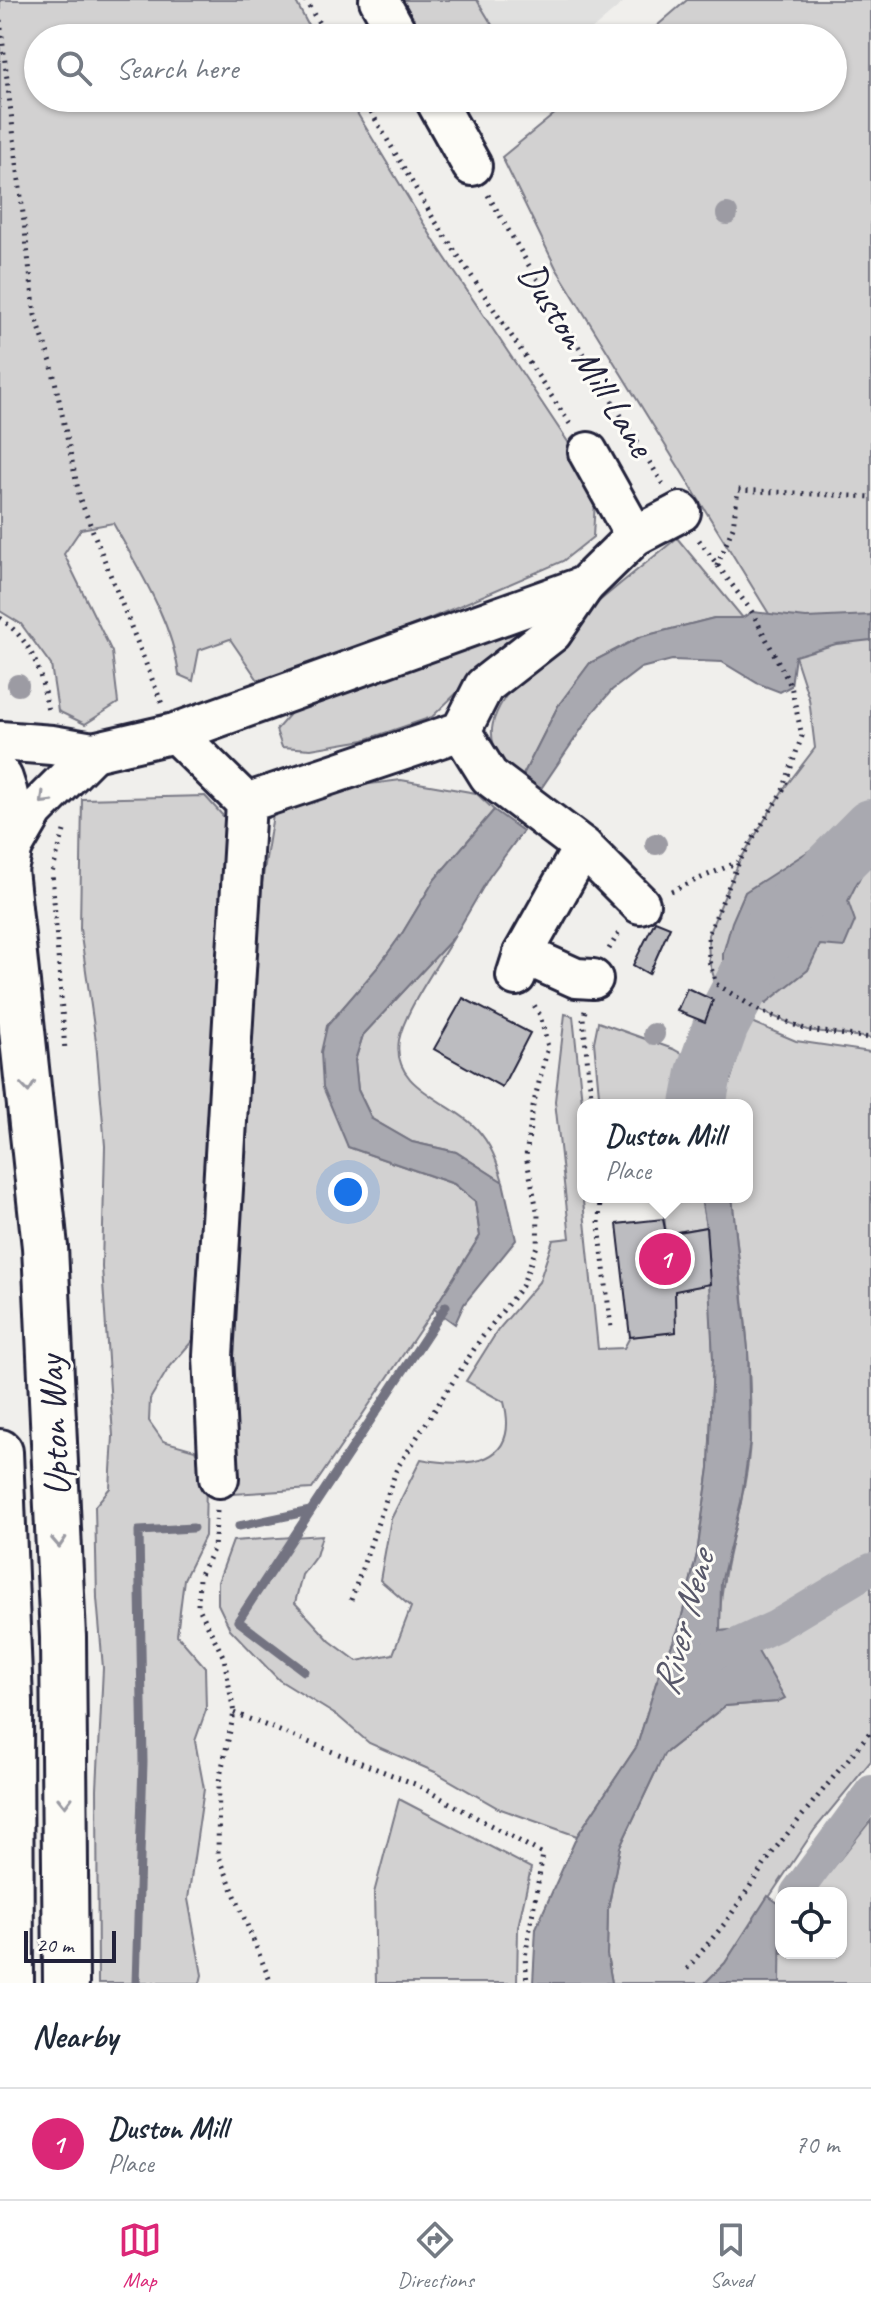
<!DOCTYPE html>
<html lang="en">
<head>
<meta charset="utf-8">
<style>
  :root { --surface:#fff; --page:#f6f6f7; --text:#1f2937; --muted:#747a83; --line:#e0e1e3; --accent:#db2777 }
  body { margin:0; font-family:Caveat,sans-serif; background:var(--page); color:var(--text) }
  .controls { position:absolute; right:24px; bottom:24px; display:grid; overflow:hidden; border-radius:16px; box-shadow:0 2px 6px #0004 }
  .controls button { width:72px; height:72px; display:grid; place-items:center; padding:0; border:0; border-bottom:2px solid var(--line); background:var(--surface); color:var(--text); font:40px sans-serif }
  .scale { position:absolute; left:24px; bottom:20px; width:92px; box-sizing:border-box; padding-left:8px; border:4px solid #22223b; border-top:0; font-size:22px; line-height:28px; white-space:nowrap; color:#22223b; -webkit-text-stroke:6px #fdfcf7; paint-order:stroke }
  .you { position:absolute; left:348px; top:1192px; width:28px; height:28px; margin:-20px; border:6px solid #fff; border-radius:50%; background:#1a73e8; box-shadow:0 0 0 12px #1a73e833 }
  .badge { display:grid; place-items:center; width:52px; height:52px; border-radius:50%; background:var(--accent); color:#fff; font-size:26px; font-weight:700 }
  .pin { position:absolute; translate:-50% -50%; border:4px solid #fff; box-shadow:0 2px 8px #0006 }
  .popup { position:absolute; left:577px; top:1099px; width:176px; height:104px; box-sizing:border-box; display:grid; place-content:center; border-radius:16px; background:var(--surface); filter:drop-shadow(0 2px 6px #0005); font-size:26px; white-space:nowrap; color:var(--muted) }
  .popup b { font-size:30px; color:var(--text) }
  .popup::after { content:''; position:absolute; left:50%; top:100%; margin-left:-16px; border:16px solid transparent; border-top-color:var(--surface) }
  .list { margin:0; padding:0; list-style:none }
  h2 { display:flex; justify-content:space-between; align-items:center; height:104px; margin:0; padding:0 32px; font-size:34px }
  h2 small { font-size:26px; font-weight:400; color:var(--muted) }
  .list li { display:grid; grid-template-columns:52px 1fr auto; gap:24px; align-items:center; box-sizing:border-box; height:112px; padding:0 32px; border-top:2px solid var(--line) }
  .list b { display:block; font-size:30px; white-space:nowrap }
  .list p { margin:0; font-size:26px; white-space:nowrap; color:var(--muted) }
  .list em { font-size:26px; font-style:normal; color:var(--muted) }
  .icon { flex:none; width:44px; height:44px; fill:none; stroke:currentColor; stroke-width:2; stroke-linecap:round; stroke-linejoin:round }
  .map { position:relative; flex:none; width:871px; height:1983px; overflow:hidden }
  .search { position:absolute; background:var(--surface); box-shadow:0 2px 6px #0004; left:24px; right:24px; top:24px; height:88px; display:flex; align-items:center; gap:20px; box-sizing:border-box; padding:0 28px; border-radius:44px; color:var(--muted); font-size:30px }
  .sheet { height:216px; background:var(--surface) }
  nav { display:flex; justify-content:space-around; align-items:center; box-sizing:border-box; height:112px; border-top:2px solid var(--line); background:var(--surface); font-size:22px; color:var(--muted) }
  nav a { display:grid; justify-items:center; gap:4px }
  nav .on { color:var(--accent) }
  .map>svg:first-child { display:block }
  .built { fill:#e0e0df }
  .green { fill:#d2d1d1; stroke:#7a7a86; stroke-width:2 }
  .water { fill:#a9a9b0; stroke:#737381; stroke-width:2 }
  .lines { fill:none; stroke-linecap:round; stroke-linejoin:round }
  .stream { stroke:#737381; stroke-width:9 }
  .canal { stroke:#a9a9b0; stroke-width:32 }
  .river { stroke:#a9a9b0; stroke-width:56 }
  .building { fill:#bcbcc0; stroke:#22223b; stroke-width:2 }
  .minor-casing { stroke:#22223b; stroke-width:44 }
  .highway-casing { stroke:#22223b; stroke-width:50 }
  .path { stroke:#22223b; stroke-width:5; stroke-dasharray:2 6; stroke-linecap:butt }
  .minor { stroke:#fdfcf7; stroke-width:38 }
  .highway { stroke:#fdfcf7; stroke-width:44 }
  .tree { fill:#9c9ba3 }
  .oneway { stroke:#9a9aa2 }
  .labels { text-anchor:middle; stroke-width:6; stroke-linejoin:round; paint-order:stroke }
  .street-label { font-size:38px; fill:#22223b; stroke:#fdfcf7 }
  .water-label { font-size:40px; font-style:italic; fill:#58586a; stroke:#fdfcf7 }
</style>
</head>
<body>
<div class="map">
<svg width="871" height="1983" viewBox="0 0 871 1983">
  <rect width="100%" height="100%" fill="#f0efec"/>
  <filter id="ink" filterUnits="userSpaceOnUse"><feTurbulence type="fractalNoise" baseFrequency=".0125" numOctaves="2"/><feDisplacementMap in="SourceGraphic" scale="16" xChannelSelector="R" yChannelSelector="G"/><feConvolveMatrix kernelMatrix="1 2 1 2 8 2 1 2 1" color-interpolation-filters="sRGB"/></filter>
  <g filter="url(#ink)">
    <path class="built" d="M477 0H626L582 38H500Z"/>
    <g class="green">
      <path d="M0 0H295L315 38H38V98H348L436 244 574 451 595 500 593 537 563 561 429 619 260 683 230 639 199 650 193 681 179 675C172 621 139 570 113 523L81 529 64 554 112 652 118 703 85 724 58 711 51 665 21 624 0 611Z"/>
      <path d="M391 0H477L500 38H413Z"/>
      <path d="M687 0H871V1038L807 1030 758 1010 716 984 709 961 708 935 739 862 783 790 815 748 809 699 795 656 556 268 502 157 574 98H833V38H643Z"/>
      <path d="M677 538 743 618H714L641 637 590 663 558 706 521 779C506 766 490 750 492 729 497 674 634 574 677 538Z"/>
      <path d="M539 613 432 717 364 740 311 749 282 747 276 730 297 706Z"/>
      <path d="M401 780 476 793 494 810 435 879 403 932 378 967 327 1026 348 1147 454 1184 475 1201 480 1236 434 1309 312 1489 233 1494V1219L255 926 273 815 331 789Z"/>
      <path d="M205 796 224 817 229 845 206 1325 168 1369 150 1399 149 1421 163 1441 195 1450 206 1478 205 1536 184 1579 177 1635 205 1667 206 1710 195 1741 204 1789 188 1899 202 1975 200 1983H98L97 1789 103 1668 97 1598 95 1506 110 1488 113 1436 102 1267 105 1146 96 1041 80 929 82 799Z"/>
      <path d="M454 937C439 963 404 1012 399 1040 391 1089 450 1100 476 1128 491 1144 497 1161 503 1182L456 1152 412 1142 372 1119 358 1090 355 1061 363 1035Z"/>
      <path d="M565 1014 573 1016 583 1111V1201L598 1349 624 1348 630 1337 675 1332V1291L710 1284 713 1358 709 1468 697 1554 679 1628 656 1683 637 1746 577 1836 498 1808 435 1772 369 1743 339 1717 279 1680 230 1629 218 1604V1582L233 1541 322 1535 316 1556 302 1575 295 1603 330 1641 357 1661 393 1654 411 1607 380 1580 391 1519 421 1459C469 1468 520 1465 504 1402L466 1381 498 1330 539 1282 553 1240 570 1238 555 1101Z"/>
      <path d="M749 1021 796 1041 871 1052V1761L815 1829 725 1963 705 1983H612L607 1955 608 1909 620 1847 664 1754 725 1706 777 1702 745 1629 720 1631C718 1565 747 1505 750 1440 753 1359 740 1277 732 1197H747V1105H725V1097Z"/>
      <path d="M598 1022 673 1049 691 1059 687 1105H600L594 1042Z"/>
      <path d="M662 1197H701L706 1227 666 1234Z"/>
      <path d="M399 1799 531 1868 518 1927 517 1983H376L374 1893Z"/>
      <path d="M871 1820V1983H780L779 1943 781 1939V1953H841V1893H813Z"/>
    </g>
    <g class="water">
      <path d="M752 612 806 618 871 615V640L836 644 795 656 791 686 780 692 757 683 722 662 672 660 641 668 612 690 593 712 538 793 521 779 558 706 590 663 640 637 714 618H742Z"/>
      <path d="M871 800V861L864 869 848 901 855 921 844 947 820 945 808 970 766 1003 723 973V954L732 922 745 892 843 829Z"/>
      <path d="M494 810 523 831 489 877 454 937 363 1035 355 1060 358 1090 372 1119 412 1142 456 1152 503 1182 516 1240 464 1304 455 1324 434 1309 480 1236 475 1201 454 1184 348 1147 323 1087 321 1052 327 1026 378 967 403 932 435 879Z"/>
      <path d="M713 1000 749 1021 725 1097V1105H687L691 1059Z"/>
      <path d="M701 1197H732L748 1349 750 1441 741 1502 721 1583 720 1631 745 1629 785 1698 777 1702 725 1706 664 1754 620 1847 608 1909 607 1955 612 1983H533L536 1928 577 1836 637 1746 656 1683 679 1628 697 1554 709 1468 713 1358 706 1227Z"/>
      <path d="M768 1896 781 1905 780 1983H705L725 1963Z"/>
    </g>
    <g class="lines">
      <g class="stream">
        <path d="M239 1526 310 1511"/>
        <path d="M304 1671 238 1621 446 1306"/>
        <path d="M136 1983 143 1762 139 1531 193 1528"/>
      </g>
      <g class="canal">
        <path d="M713 1655 776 1626 871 1569"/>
        <path d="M796 1893 871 1791"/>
      </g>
      <path class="river" d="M698 1105 704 1073 721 1025 773 926 871 827"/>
    </g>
    <g class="building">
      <path d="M655 921 670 927 649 974 633 965Z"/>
      <path d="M687 988 713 1000 705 1022 677 1011Z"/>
      <path d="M463 998 530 1033 502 1087 434 1049Z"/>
      <path d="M663 1219 666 1234 706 1227 710 1284 675 1291 676 1332 630 1337 617 1224Z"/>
    </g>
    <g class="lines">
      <g class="minor-casing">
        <g id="minor">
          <path d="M379 0 400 38"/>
          <path d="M434 98 472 166"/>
          <path d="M635 536 681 512"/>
          <path d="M461 731 489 776 583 847 523 954 516 976"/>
          <path d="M175 733 246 803 213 1356 219 1478"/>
          <path d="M0 741 52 745 93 752 175 733 584 586 635 536 588 452"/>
          <path d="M246 803 461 731 484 686 552 633 584 586"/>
          <path d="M583 847 640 904"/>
          <path d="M9 854 34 811 93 752"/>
          <path d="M523 954 576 978 593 979"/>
        </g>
      </g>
      <g class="highway-casing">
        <g id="highway">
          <path d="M0 779C12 811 15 850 0 881"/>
          <path d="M5 870 45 1247 63 1637 66 1983"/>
          <path d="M0 1452 10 1701 11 1983"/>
        </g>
      </g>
      <g class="path">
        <path d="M305 0 328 38"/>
        <path d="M0 20 35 315 51 362 80 499 162 704"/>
        <path d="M363 98 433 218 570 424"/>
        <path d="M488 195 528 264 663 484"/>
        <path d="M699 540 752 612 791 686 802 736 783 790 739 862 708 935 709 961 716 984 758 1010 807 1030 871 1038"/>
        <path d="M717 566 733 527 738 490 871 497"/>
        <path d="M0 618C35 644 40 670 48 711"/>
        <path d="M64 831 52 873 65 1051"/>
        <path d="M671 891 738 862"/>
        <path d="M609 949 620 931"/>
        <path d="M585 1011 583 1018 592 1105"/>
        <path d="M600 1197 599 1225 611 1328"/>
        <path d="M217 1511 214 1548 199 1576 198 1606 224 1658 234 1713 219 1781 218 1854 271 1983"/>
        <path d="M351 1600 397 1468 480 1340 522 1286 537 1246 538 1215 526 1156 533 1106 548 1047 540 1015 534 1005"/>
        <path d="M234 1713 415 1784 543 1854 525 1957 527 1983"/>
        <path d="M687 1969 726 1922 775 1849 871 1731"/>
      </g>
      <use href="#minor" class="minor"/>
      <use href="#highway" class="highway"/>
    </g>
    <g class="tree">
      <circle cx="727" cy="214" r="11"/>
      <circle cx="18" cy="685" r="11"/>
      <circle cx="656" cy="844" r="11"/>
      <circle cx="654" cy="1034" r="11"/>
    </g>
    <defs><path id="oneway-chevron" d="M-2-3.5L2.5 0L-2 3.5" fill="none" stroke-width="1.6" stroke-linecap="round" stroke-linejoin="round" transform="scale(2)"/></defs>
    <g class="oneway">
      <use href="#oneway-chevron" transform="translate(45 799) rotate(135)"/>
      <use href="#oneway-chevron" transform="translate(28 1087) rotate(84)"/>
      <use href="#oneway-chevron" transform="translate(59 1542) rotate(87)"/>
      <use href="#oneway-chevron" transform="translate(65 1802) rotate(89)"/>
    </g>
  </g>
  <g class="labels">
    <g class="street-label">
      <text transform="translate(587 359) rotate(58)" y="13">Duston Mill Lane</text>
      <text transform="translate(53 1426) rotate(-93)" y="13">Upton Way</text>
    </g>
    <g class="water-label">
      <text transform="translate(682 1623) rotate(-75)" y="14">River Nene</text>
    </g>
  </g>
</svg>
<div class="controls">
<button><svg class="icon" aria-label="locate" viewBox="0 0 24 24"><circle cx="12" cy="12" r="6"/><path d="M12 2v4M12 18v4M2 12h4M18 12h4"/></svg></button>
</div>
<div class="scale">20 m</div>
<div class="you"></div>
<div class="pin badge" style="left:665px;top:1259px">1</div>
<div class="popup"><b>Duston Mill</b>Place</div>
<div class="search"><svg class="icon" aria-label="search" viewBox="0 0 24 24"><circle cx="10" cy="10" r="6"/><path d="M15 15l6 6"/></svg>Search here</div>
</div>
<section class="sheet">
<h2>Nearby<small></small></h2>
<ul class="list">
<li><span class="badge">1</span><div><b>Duston Mill</b><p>Place</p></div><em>70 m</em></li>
</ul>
</section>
<nav>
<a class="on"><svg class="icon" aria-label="map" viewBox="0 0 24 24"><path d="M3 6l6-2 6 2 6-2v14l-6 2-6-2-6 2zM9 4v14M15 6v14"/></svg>Map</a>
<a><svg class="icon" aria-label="directions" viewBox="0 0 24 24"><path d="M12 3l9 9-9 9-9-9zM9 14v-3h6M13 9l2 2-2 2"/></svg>Directions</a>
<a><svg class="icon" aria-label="saved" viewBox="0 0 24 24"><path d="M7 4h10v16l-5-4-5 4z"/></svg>Saved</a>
</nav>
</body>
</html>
